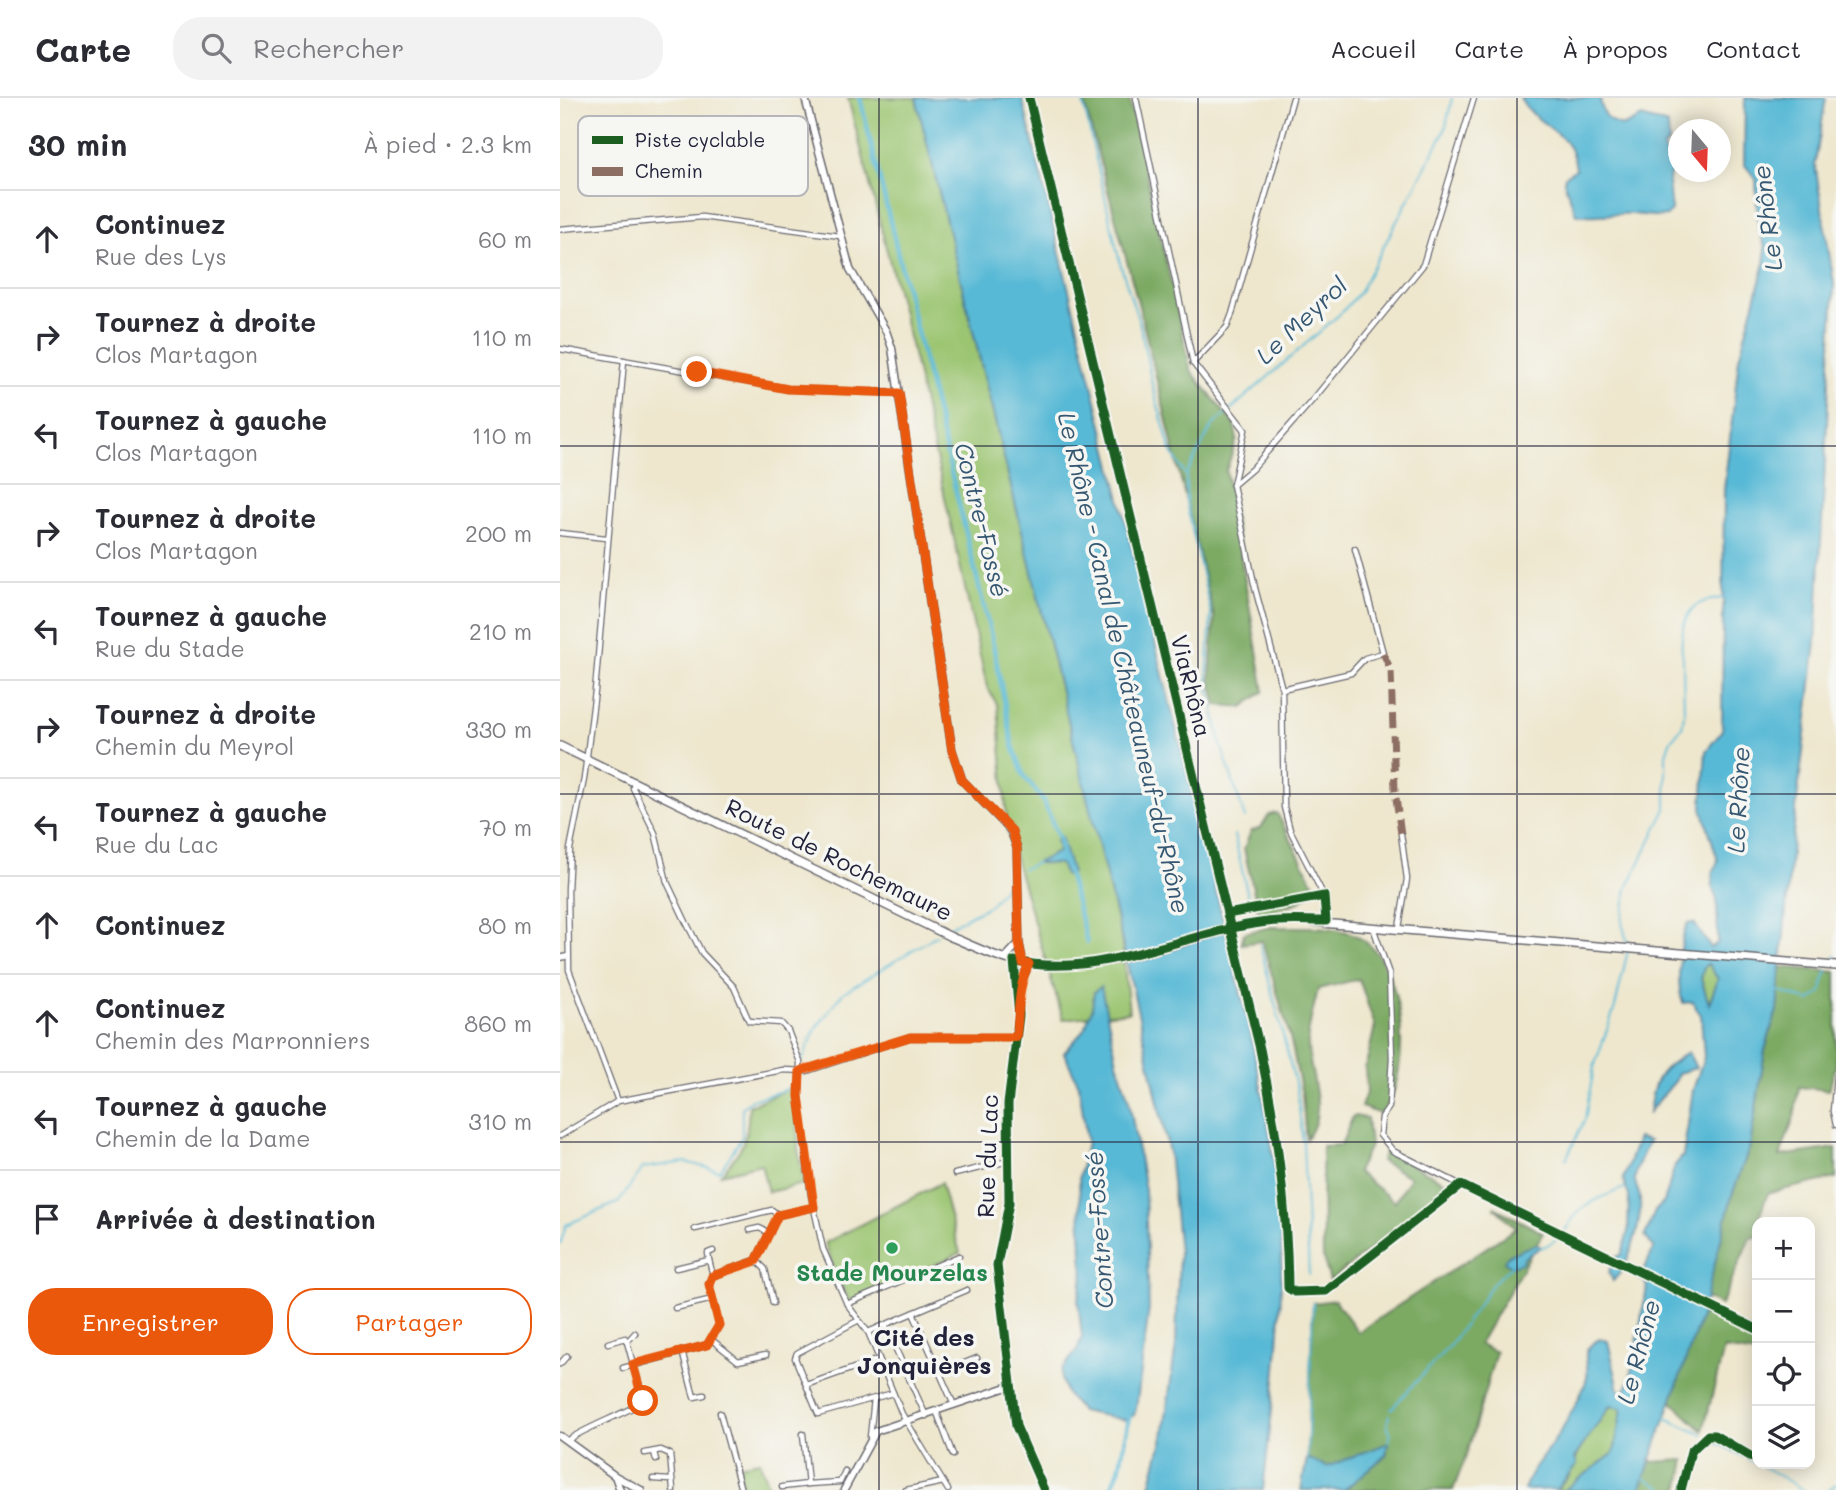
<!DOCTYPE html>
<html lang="fr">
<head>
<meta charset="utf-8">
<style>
  :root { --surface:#fff; --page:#f2f2f3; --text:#2b2b33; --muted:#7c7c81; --line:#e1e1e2; --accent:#ea580c }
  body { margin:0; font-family:Mali,sans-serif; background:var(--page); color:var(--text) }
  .controls { position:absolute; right:21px; bottom:21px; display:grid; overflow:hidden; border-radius:14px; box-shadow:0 4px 18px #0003 }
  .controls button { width:63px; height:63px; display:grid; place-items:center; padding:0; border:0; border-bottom:2px solid var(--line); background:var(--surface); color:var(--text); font:35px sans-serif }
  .compass { position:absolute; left:1108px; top:21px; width:63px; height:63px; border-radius:50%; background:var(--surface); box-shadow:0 4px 18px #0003; rotate:161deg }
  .stop { position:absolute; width:21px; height:21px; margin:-16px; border:5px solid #ea580c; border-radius:50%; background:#fff }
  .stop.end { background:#ea580c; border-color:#fff; box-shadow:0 2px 7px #0008 }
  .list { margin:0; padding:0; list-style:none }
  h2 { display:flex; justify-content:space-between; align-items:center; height:91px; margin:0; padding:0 28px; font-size:30px }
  h2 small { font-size:23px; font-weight:400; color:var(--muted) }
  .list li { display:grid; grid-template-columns:46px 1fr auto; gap:21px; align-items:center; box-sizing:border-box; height:98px; padding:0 28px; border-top:2px solid var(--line) }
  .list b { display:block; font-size:26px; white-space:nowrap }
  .list p { margin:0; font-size:23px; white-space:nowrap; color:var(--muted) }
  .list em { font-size:23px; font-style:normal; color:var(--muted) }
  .actions { display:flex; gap:14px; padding:21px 28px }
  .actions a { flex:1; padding:16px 0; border:2px solid var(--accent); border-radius:28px; text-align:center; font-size:24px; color:var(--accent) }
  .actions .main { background:var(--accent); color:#fff }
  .icon { flex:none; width:38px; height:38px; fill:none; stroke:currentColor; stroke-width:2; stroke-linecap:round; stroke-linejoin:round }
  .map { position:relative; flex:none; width:1276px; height:1392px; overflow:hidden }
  header { display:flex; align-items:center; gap:42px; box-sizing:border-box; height:98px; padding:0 35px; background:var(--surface); border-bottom:2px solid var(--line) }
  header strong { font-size:33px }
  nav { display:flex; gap:38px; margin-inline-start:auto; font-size:24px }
  .search { width:490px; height:63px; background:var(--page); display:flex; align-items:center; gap:18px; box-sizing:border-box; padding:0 24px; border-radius:28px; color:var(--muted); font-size:26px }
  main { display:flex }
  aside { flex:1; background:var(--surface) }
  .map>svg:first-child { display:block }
  .green { fill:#9bc571; stroke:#5e7456; stroke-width:2 }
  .forest { fill:#7caa63; stroke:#4f664f; stroke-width:2 }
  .water { fill:#58b9d6; stroke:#3d6e88; stroke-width:2; fill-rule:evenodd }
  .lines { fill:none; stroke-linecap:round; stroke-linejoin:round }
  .stream { stroke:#58b9d6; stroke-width:2 }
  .canal { stroke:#58b9d6; stroke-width:4.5 }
  .river { stroke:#58b9d6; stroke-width:8 }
  .minor-casing { stroke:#69676e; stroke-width:7 }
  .tertiary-casing { stroke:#69676e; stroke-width:9 }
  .primary-casing { stroke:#69676e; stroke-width:10 }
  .minor { stroke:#fff; stroke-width:4.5 }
  .tertiary { stroke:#fff; stroke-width:6 }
  .primary { stroke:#fff; stroke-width:7 }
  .quiet { stroke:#8d6e63; stroke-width:7; stroke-dasharray:14 7; stroke-linecap:butt }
  .cycleway-casing { stroke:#f6f6f2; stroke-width:13 }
  .cycleway { stroke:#1b5e20; stroke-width:9 }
  .route { stroke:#ea580c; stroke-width:9 }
  .grid { fill:none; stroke:#22223b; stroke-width:2; stroke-opacity:0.55 }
  .leisure-dot { fill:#2e9e5b; stroke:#f6f6f2; stroke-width:2.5 }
  .labels { text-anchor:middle; stroke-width:7; stroke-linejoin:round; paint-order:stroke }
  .street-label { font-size:23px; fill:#22223b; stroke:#f6f6f2 }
  .leisure-label { font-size:23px; font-weight:bold; fill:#27864d; stroke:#f6f6f2 }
  .water-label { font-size:24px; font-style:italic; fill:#355771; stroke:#f6f6f2 }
  .neighbourhood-label { font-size:24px; font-weight:bold; fill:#22223b; stroke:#f6f6f2 }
  .key { fill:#f6f6f2; stroke:#b6b6bb; stroke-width:2 }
  .key-label { font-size:19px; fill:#22223b }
</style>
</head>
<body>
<header>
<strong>Carte</strong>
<div class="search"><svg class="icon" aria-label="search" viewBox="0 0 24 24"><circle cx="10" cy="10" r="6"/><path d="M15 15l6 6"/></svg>Rechercher</div>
<nav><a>Accueil</a><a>Carte</a><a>À propos</a><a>Contact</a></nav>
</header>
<main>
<aside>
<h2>30 min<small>À pied · 2.3 km</small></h2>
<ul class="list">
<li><svg class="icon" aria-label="ahead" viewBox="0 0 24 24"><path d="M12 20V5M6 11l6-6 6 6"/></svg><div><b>Continuez</b><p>Rue des Lys</p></div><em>60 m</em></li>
<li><svg class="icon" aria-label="right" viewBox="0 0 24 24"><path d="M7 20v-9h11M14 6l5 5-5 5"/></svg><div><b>Tournez à droite</b><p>Clos Martagon</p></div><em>110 m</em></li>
<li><svg class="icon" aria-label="left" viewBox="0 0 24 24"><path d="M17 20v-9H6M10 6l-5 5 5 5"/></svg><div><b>Tournez à gauche</b><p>Clos Martagon</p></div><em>110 m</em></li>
<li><svg class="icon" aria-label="right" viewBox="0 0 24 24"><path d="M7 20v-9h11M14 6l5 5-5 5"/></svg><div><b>Tournez à droite</b><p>Clos Martagon</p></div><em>200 m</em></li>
<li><svg class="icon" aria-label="left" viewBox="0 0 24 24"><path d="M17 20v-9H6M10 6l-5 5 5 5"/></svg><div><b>Tournez à gauche</b><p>Rue du Stade</p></div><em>210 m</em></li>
<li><svg class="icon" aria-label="right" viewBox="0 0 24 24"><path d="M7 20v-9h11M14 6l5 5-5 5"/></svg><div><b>Tournez à droite</b><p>Chemin du Meyrol</p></div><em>330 m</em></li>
<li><svg class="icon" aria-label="left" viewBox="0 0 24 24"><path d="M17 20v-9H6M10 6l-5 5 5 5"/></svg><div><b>Tournez à gauche</b><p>Rue du Lac</p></div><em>70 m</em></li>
<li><svg class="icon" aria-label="ahead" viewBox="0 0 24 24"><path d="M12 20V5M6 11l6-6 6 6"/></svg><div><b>Continuez</b></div><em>80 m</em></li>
<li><svg class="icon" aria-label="ahead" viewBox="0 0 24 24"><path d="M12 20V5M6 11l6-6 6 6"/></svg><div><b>Continuez</b><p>Chemin des Marronniers</p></div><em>860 m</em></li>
<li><svg class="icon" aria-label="left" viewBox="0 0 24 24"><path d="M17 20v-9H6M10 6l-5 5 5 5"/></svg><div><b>Tournez à gauche</b><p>Chemin de la Dame</p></div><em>310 m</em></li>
<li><svg class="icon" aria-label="arrive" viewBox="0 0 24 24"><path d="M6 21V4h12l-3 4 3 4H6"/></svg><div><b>Arrivée à destination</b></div></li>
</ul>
<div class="actions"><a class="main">Enregistrer</a><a>Partager</a></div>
</aside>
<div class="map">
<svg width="1276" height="1392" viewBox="0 0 1276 1392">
  <rect width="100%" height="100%" fill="#f6f6f2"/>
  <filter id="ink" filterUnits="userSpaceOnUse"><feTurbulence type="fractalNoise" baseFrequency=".0143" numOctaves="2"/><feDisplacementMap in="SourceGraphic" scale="14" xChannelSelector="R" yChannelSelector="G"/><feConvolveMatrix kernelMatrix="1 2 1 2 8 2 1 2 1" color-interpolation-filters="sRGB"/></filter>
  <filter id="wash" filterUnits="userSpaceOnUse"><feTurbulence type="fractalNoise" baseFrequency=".00686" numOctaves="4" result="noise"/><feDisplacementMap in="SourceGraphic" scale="28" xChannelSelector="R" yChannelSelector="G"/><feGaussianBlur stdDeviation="1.57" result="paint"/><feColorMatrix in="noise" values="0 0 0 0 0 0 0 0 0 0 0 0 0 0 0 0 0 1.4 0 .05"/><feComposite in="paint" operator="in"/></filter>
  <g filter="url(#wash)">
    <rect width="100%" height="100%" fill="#eee7ce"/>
    <g class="green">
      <path d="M288 0H356L561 838 569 914 503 921 448 737 438 608 427 589 351 247Z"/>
      <path d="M1148 866 1158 881 1149 906 1141 881 1144 869Z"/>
      <path d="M236 987 238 1051 244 1086 208 1094 201 1066 161 1076C183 1051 188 1042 189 1008Z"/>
      <path d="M381 1085 400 1155 291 1206 277 1179 265 1145Z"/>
      <path d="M1051 1308 1062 1310 1054 1355 1004 1392H996L1010 1377 1022 1346Z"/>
      <path d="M200 1363 209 1392H183L178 1367Z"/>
    </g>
    <g class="forest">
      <path d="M523 0H569L631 273 674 326 677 341 666 373 704 593 683 609 657 607 650 580 654 519 580 212Z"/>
      <path d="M717 715 756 790 739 804 699 817 684 751 691 733 701 730 709 717Z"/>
      <path d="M711 829C740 830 775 825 800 840 846 866 854 978 821 1016L801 1009 807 992 805 971 815 928 799 881 758 891C755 906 749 924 748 940 746 973 771 1012 746 1041L742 996 730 939 702 843 681 846 684 835Z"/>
      <path d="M1221 869 1276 874V966L1269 992 1239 989 1234 1019 1220 1058 1276 1050V1080L1208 1095 1197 1124V1139L1190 1140 1161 1207 1145 1200 1173 1094 1190 1048 1205 952 1217 912Z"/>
      <path d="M793 1018 807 1020 810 1048 797 1074 835 1104 850 1079 821 1063 825 1053 891 1087 770 1183 763 1159 762 1048 781 1047Z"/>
      <path d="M934 1109 983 1135 919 1246 936 1254 908 1353 893 1392H784L826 1357 828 1346 767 1369 747 1360 753 1205 775 1202 798 1234 956 1130Z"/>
      <path d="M1142 1216 1161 1218 1197 1236V1256L1164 1251 1143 1333 1111 1303Z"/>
      <path d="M1125 1362 1119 1392H1080L1090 1364Z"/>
    </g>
    <g class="water">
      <path d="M356 0H462L688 925C702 993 717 1061 721 1131 724 1218 713 1305 703 1392H589L603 1339 616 1247 619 1154 609 1054 561 838Z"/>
      <path d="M960 0H1040C1042 16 1048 25 1064 28L1082 19 1108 27 1109 44 1103 50 1112 70 1108 84 1111 112 1107 118C1095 119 1085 117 1073 116 1053 114 1039 120 1016 116L1004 84 1005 78 1016 71C1011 30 979 32 960 0Z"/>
      <path d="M1185 0H1266L1255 66 1274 186 1256 544 1232 745 1217 912 1205 952 1190 1048 1173 1094 1142 1216 1080 1392H1004L1054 1355 1062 1310 1050 1308 1015 1359 1017 1367 997 1391 964 1392C971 1370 987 1355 998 1337 1008 1321 1020 1301 1026 1283 1033 1265 1014 1254 1040 1241L1048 1243 1059 1292 1064 1294 1070 1282 1087 1189 1086 1184 1079 1181V1175L1085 1170 1094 1150 1085 1138 1095 1113 1104 1104 1115 1067 1123 1058 1133 992 1144 959 1141 917 1132 904 1123 905C1116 887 1119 843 1128 825H1134L1151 850 1158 844 1157 802 1153 791 1152 776 1158 763 1142 710 1146 653 1162 633 1164 392 1179 260 1205 165V149L1198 127 1196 81 1184 66ZM1148 866 1158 881 1149 906 1141 881 1144 869Z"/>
      <path d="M501 739 512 775 505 778 500 766 476 765 498 754 496 741Z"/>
      <path d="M541 889 557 964 569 1003 585 1092 589 1211 576 1311 574 1317 565 1322 521 1313 507 1297 501 1281 502 1272 517 1252 522 1239 518 1202 523 1180 519 1079 527 1044 519 987 504 955 524 932 532 911 534 894Z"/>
      <path d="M1128 954 1136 970 1118 975 1116 982 1089 1014C1095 977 1098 974 1128 954Z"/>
      <path d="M1078 1040 1089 1043C1084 1054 1077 1065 1075 1079 1074 1087 1079 1092 1080 1100 1082 1124 1070 1167 1053 1183L1049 1174 1055 1160 1062 1156 1068 1133 1069 1098 1063 1081Z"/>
      <path d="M976 1146 981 1149 964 1160 962 1165 951 1168 944 1163 948 1157Z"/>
      <path d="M828 1345 826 1357 784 1392H741L747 1360 767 1369Z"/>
    </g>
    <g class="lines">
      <g class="stream">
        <path d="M522 0 560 165 580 227 593 290 611 353 626 378V404L651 516 647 579 661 647 685 720"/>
        <path d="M626 377 652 328 781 215 799 195 885 32 892 0"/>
        <path d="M674 737 688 798"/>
        <path d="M462 771 477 765"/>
        <path d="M384 832 430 807 454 777"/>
        <path d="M700 847 737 992 743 1045 749 1176"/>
        <path d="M1068 847 1062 825 1067 790 1106 711V656L1110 644 1122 629 1124 617 1123 559C1120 549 1122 541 1123 531 1128 508 1140 502 1163 500"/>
        <path d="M1272 864 1276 858"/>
        <path d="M1218 893 1250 903 1261 894 1267 872"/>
        <path d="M242 963 254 933 283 895 377 837"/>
        <path d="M1006 1061 1025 1021 1034 969 1055 909 1068 852"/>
        <path d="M0 1147 6 1127 59 1104 83 1070 125 1064 160 1073 182 1039V1010L191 1002 231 990 235 980"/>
        <path d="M980 1150C998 1144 1003 1136 1012 1122 1023 1105 1047 1097 1064 1090"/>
        <path d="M831 1311 891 1246 934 1184 952 1167"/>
        <path d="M1106 1320 1143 1337"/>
        <path d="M1148 1340 1197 1365"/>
        <path d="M828 1345 831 1336 827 1327 829 1317"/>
        <path d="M747 1360 753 1205"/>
        <path d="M1199 1366 1244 1392"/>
        <path d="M1083 1379 1106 1392"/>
        <path d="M1269 1392 1276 1386"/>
      </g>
      <g class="canal">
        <path d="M300 0 433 546 453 648 464 678 483 702 501 746"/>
        <path d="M507 771 527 844"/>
        <path d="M550 1392 559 1372 570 1315"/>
      </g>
      <path class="river" d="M1055 1392 1068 1364"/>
    </g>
  </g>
  <g filter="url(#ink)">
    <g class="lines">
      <g class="minor-casing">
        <g id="minor">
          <path d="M576 0 633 265 685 332 673 387 695 490 722 591 724 709 730 732 764 798 766 823"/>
          <path d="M0 131 142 119 280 138"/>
          <path d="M0 251 228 291 339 295"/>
          <path d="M633 265 667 229 672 216 733 0"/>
          <path d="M673 387 692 371 756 298 863 167 914 0"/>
          <path d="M0 435 46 440"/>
          <path d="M722 591 791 575 805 560 823 555 795 451"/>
          <path d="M74 684 73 690 95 735 107 784 126 824 142 855 174 889 189 923 221 925 228 933 240 964 239 998 251 1097 263 1151 287 1206 308 1234 342 1316 388 1392"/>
          <path d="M813 829 829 876 832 960 829 1009 822 1019 820 1037 833 1053 901 1087"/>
          <path d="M839 830 847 781 841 736"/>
          <path d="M0 860 8 858"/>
          <path d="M1276 979 1273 1013 1276 1027"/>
          <path d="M58 1003 9 872 8 792 10 751 24 681 35 593 64 262"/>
          <path d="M0 1038 58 1003 223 972 247 973 350 939H456"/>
          <path d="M395 1076 448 1063"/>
          <path d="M135 1131 212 1112 218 1117"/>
          <path d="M190 1132 199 1130 210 1135"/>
          <path d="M149 1162 148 1155 153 1153"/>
          <path d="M196 1162 205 1171 213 1205"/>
          <path d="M116 1170 149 1162 153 1178"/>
          <path d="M287 1206 399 1158"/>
          <path d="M115 1210 153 1201"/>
          <path d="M353 1215 394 1307"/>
          <path d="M299 1222 237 1255 235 1260 258 1316 333 1295"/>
          <path d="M325 1227 366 1318"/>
          <path d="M308 1234 407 1192"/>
          <path d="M152 1242 178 1263 206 1257"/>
          <path d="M67 1244 75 1235"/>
          <path d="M122 1253 134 1299 144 1297"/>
          <path d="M0 1266 7 1258"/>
          <path d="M63 1270 147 1247 159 1227 149 1186 152 1178 196 1162 218 1117 254 1109"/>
          <path d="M380 1275 417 1260"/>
          <path d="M246 1287 319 1261"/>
          <path d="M450 1288 461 1345 484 1392"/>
          <path d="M160 1315 181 1392"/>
          <path d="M377 1315 393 1357"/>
          <path d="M243 1336 248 1386 280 1384 285 1373"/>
          <path d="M310 1339 314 1301"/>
          <path d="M7 1343C23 1330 76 1312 83 1302L67 1244 65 1240 48 1245"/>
          <path d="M94 1354 96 1362"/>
          <path d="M85 1355 101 1352 110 1356 113 1392"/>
          <path d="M93 1381 110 1382"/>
          <path d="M222 1389 248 1386"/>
          <path d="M346 1392 383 1384"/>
        </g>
      </g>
      <g class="tertiary-casing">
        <g id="tertiary">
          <path d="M245 0 290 171 326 233 332 250 392 652 402 682 451 733 457 750 459 845 463 865"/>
          <path d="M445 860 459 845"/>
          <path d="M458 889 469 866"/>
          <path d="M0 1338 55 1378 81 1392"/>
          <path d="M55 1378 60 1392"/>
          <path d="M284 1392 316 1333 450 1288 437 1167 449 1105 448 1006 459 917 454 863"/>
        </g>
      </g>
      <g class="primary-casing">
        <path id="primary" d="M0 648 391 839C416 849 441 862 467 866 554 879 640 830 725 822L1276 868"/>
      </g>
      <use href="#minor" class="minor"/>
      <use href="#tertiary" class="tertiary"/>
      <use href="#primary" class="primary"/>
      <path class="quiet" d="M823 555 831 572 835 693 841 736"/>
      <g class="cycleway-casing">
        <g id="cycleway">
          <path d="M469 0 700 951C717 1030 727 1109 728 1190L735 1194 766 1193 901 1087 1197 1231"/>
          <path d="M484 1392 456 1328 437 1167 449 1105 448 1006 459 917 454 863C540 882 623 834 707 824 727 821 747 823 766 823L764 798 667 816"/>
          <path d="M1121 1392 1131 1353 1148 1337H1154L1197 1362"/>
        </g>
      </g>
      <use href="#cycleway" class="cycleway"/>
    </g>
  </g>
  <g class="lines" filter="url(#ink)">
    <path class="route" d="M83 1303 73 1266 147 1247 159 1227 149 1186 152 1178 196 1163 218 1117 254 1109 239 998 240 973 350 939H456C460 913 457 890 469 866L463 865 459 845 457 750 452 733 402 682 392 652 339 295 228 291 137 274"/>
  </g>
  <path class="grid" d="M319 0V1392M638 0V1392M957 0V1392M0 348H1276M0 696H1276M0 1044H1276"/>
  <circle class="leisure-dot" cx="332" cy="1150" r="7"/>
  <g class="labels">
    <g class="street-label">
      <text transform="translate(631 588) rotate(76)" y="8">ViaRhôna</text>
      <text transform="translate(279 762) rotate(26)" y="8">Route de Rochemaure</text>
      <text transform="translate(428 1058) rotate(-88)" y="8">Rue du Lac</text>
    </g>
    <g class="leisure-label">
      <text x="332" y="1183">Stade Mourzelas</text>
    </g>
    <g class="water-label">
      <text transform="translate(1208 120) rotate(-97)" y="8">Le Rhône</text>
      <text transform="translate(742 223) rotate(-43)" y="8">Le Meyrol</text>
      <text transform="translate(421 422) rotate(76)" y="8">Contre-Fossé</text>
      <text transform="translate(563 565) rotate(77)" y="8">Le Rhône - Canal de Châteauneuf-du-Rhône</text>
      <text transform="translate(1179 702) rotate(-87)" y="8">Le Rhône</text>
      <text transform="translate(540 1132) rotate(-94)" y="8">Contre-Fossé</text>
      <text transform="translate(1079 1254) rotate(-75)" y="8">Le Rhône</text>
    </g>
    <g class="neighbourhood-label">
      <text x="364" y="1248">Cité des<tspan x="364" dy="28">Jonquières</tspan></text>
    </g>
  </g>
  <rect x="18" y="18" width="230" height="80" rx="10" class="key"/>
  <rect x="32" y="38" width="31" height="8" fill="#1b5e20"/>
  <rect x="32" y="69" width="31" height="9" fill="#8d6e63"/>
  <g class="key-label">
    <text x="75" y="49">Piste cyclable</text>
    <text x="75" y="80">Chemin</text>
  </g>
</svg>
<div class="controls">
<button>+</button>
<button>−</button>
<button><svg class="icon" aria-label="locate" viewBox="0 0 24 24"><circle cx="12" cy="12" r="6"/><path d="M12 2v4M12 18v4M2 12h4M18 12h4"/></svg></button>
<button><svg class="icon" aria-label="layers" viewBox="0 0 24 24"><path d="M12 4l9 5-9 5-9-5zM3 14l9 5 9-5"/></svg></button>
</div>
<svg class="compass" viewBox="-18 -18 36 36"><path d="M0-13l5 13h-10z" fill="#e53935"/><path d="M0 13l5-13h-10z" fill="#7c7c81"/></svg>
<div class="stop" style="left:83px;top:1303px"></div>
<div class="stop end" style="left:137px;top:274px"></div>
</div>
</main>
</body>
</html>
